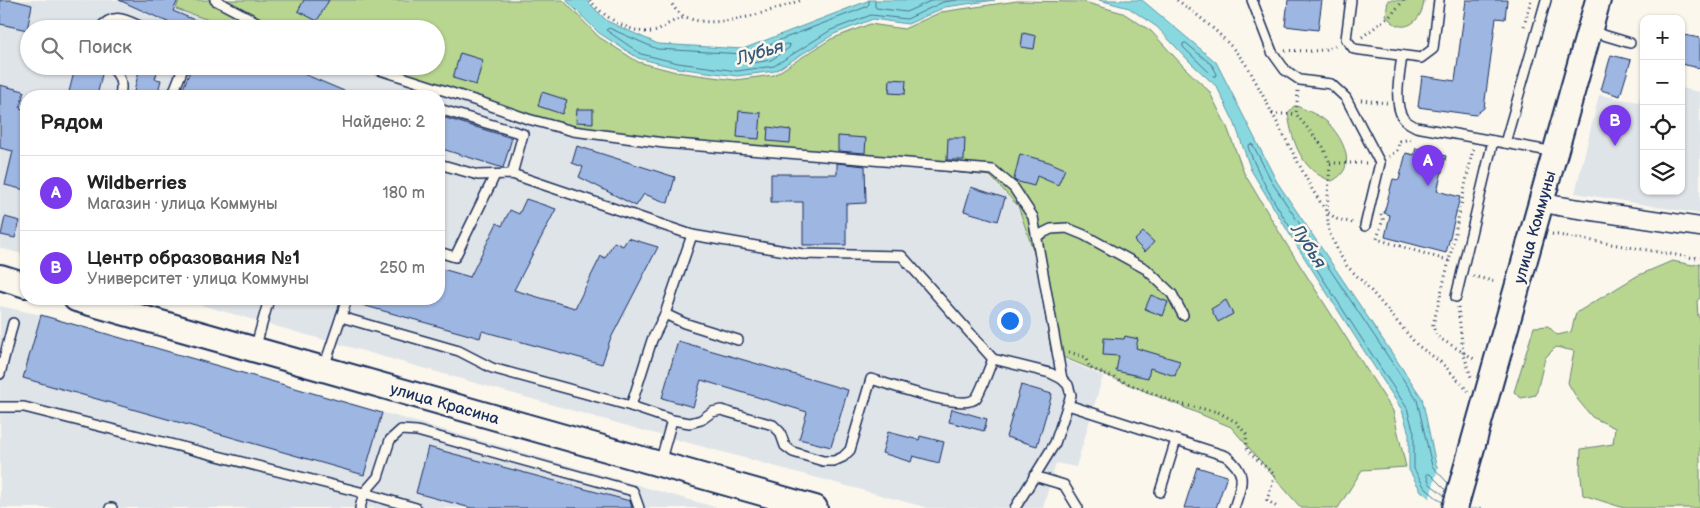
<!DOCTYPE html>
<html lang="ru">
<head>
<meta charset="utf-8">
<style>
  :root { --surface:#fff; --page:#f6f6f6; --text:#222; --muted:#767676; --line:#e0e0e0; --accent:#7c3aed }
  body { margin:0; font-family:"Balsamiq Sans",sans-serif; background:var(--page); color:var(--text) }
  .controls { position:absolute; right:15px; top:15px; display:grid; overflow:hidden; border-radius:10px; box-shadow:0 1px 4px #0004 }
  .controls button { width:45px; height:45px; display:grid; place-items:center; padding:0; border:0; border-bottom:1px solid var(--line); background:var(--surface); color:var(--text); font:25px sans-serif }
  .you { position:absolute; left:1009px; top:320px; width:18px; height:18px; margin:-12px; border:4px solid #fff; border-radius:50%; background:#1a73e8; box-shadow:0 0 0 8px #1a73e833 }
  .badge { display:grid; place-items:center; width:32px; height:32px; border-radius:50%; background:var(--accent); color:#fff; font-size:16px; font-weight:700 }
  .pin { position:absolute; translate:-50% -41px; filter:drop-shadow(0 1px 2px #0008) }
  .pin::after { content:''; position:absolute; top:26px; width:18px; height:15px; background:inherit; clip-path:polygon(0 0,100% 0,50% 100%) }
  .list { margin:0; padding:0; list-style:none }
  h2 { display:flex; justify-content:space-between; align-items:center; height:65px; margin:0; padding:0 20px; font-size:21px }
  h2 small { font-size:16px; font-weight:400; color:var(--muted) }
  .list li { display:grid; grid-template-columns:32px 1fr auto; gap:15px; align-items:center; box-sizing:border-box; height:75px; padding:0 20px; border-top:1px solid var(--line) }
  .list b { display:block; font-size:19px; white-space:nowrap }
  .list p { margin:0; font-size:16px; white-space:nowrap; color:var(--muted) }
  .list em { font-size:16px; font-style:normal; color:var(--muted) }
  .icon { flex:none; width:28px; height:28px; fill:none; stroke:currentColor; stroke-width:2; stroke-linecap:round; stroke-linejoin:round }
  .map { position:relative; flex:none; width:1700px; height:508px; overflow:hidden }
  .search { position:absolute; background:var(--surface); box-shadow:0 1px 4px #0004; left:20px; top:20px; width:425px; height:55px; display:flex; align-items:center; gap:12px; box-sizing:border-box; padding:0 18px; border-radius:28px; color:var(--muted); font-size:19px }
  .panel { position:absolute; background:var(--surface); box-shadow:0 1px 4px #0004; left:20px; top:90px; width:425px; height:215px; border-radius:20px }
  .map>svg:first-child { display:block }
  .built { fill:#dfe4e9 }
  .green { fill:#b8d68f; stroke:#6a8276 }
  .water { fill:#88d9df; stroke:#5c95ab }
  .pier { fill:#fbf7ec }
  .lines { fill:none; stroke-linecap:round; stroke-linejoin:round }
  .shore { stroke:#477392; stroke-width:1 }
  .building { fill:#9db6e2; stroke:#1b2f5e }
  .lane-casing { stroke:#1b2f5e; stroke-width:12 }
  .street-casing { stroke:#1b2f5e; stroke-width:21 }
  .secondary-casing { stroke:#1b2f5e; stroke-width:28 }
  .path { stroke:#1b2f5e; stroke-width:3; stroke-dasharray:1 4; stroke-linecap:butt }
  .lane { stroke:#fbf7ec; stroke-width:9 }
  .street { stroke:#fbf7ec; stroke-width:18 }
  .secondary { stroke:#fbf7ec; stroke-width:24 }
  .labels { text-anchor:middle; stroke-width:5; stroke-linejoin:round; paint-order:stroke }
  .street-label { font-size:16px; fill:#1b2f5e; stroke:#fbf7ec }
  .water-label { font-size:18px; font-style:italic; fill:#365a7e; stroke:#fbf7ec }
</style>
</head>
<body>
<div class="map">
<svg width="1700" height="508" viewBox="0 0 1700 508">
  <rect width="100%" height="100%" fill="#fbf7ec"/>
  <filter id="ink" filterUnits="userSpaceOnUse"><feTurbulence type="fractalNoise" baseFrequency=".02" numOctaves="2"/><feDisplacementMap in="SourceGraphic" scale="10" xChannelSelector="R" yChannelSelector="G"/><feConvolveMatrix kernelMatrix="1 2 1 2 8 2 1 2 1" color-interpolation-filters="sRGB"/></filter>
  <g filter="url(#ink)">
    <g class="built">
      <path d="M0 0H179L175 9 234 29H29V66H346L392 81 405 82 566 135 989 177 1017 206 1036 262 1050 353 1103 376 1076 467 1056 463 1043 508H928L645 431 180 299H439V96H26V255L0 248Z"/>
      <path d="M1643 80 1644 191H1681V88L1700 92V214L1575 193 1599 95 1639 102Z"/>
      <path d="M0 306 41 315 718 508H0Z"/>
    </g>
    <g class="green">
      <path d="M179 0H563L599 37 638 62 676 72 735 80 774 75 831 39 870 24 904 29 941 12 1017 1 1084 2 1123 13 1151 31 1184 67 1209 91 1227 127 1244 173 1287 245 1393 411 1406 467 1362 470 1338 508H1301L1231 427 1051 352 1037 262 1018 206 990 176 567 134 406 81 392 80 349 66H436V29H236L176 9Z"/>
      <path d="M1388 0H1424C1423 22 1401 38 1386 15Z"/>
      <path d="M1294 106 1299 107C1308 111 1319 115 1327 122 1343 138 1359 168 1332 181 1302 172 1292 142 1288 113Z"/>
      <path d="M1672 261 1693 265 1700 263V298L1697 301 1698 317 1700 318V508H1624L1583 495 1580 469 1581 449 1613 444 1615 428 1592 417 1578 400 1568 383 1574 351 1556 347 1545 358 1536 395 1521 398 1514 392 1534 327 1548 326 1557 335 1571 332 1576 313 1637 276Z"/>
    </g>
    <g class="water">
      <path d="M566 0H586L607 21 658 44 743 49 870 0H995L945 7 908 24 873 19 834 34 775 71 737 76 677 68 638 58 599 33Z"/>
      <path d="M1099 0H1142L1216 62 1277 182 1422 398 1436 465 1482 508H1442L1421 491 1409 470V434L1402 410 1295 243 1251 170 1235 124 1217 87 1191 63 1157 27 1129 8Z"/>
    </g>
    <path class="pier" d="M1439 464 1481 503 1479 508H1438L1429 501Z"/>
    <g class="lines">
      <g class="shore">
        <path d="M869 0V4L866 7 743 54 657 49 609 28 606 30 641 54 678 63 737 71 774 66 831 30 871 15 907 19 943 2 957 0"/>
        <path d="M875 0V6L876 8 906 12 933 0"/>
        <path d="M1186 43 1212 65 1217 74 1216 76H1213L1183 47V44Z"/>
        <path d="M787 44 790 45 789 48 771 60 753 63 751 61 752 58Z"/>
        <path d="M1445 496 1430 484 1426 474H1430L1446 490"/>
        <path d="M1443 503 1425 488 1414 469V433L1407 408C1374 358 1341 307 1309 257 1287 222 1262 186 1248 147L1250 144 1253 145 1273 184 1417 400 1432 466 1448 483"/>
      </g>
    </g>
    <g class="building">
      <path d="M0 0H12L32 5 27 30 0 24Z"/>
      <path d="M119 0H178L173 11 216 29H183Z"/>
      <path d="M304 0H329L317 21 298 11Z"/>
      <path d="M1288 0H1322L1318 30 1285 26Z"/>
      <path d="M1466 0H1507L1505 19 1496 18 1484 108 1475 115 1418 107 1422 76 1455 81Z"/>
      <path d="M1023 33 1036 36 1034 49 1021 47Z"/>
      <path d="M1684 35 1700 38V68L1681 64V49Z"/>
      <path d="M460 53 483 60 476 85 453 78Z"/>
      <path d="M1611 55 1631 60 1620 96 1601 90Z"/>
      <path d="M85 66H104L97 96H68L75 68 84 71Z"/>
      <path d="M140 66H159L155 79 161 80 157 96H133Z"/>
      <path d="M192 66H285L356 96H180Z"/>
      <path d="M890 79 906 80 905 94 889 93Z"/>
      <path d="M0 85 24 91 20 108 26 110V183L25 190 5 185 13 151 0 148Z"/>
      <path d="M542 92 567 100 562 114 538 106Z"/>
      <path d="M577 109H593V123L576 122Z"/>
      <path d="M739 111 761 113 759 139 737 137Z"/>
      <path d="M439 116 512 138 503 168 439 148Z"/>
      <path d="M768 127 791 130 790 143 767 141Z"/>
      <path d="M838 136 866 138 865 153 838 151Z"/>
      <path d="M948 138H965L964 160H947Z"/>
      <path d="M577 146 675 177 668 203 644 194 636 206 579 177 583 167 572 163Z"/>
      <path d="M1416 148 1446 156 1437 191 1460 197 1446 253 1385 237 1390 215 1384 213 1393 179 1399 180 1406 153 1414 155Z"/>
      <path d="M1020 154 1049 162 1065 169 1058 185 1037 176 1034 186 1015 181 1014 179Z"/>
      <path d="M837 163 865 166 866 203 846 204V245H803V202H771V174H837Z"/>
      <path d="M971 187 1005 198 998 221 964 211Z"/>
      <path d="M526 199 556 209 514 290 575 308 601 256 605 258 614 242 623 246 628 238 658 247 610 340 602 364 482 331 480 338 355 303 356 299H439V268L470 277 497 223 502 226 510 210 519 214Z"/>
      <path d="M5 217 20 221 15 238 1 235Z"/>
      <path d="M1143 232 1154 242 1145 252 1134 241Z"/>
      <path d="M1151 295 1168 302 1163 316 1145 309Z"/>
      <path d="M1226 300 1233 314 1218 322 1211 309Z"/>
      <path d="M41 315 382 413 364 475 23 378Z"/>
      <path d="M1125 336 1138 339 1136 348 1180 361 1175 376 1150 368 1148 378 1116 371 1119 356 1103 355 1104 338 1124 339Z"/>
      <path d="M678 341 848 390 831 447 799 439 807 412 701 380 693 407 662 398Z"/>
      <path d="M1021 385 1052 394 1037 446 1006 437Z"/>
      <path d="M952 409 987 419 984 431 949 422Z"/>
      <path d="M888 432 919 440 920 436 944 442 939 463 913 456 911 462 882 453Z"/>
      <path d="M428 447 630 501 632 508H471L416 493Z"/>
      <path d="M1197 467 1227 476 1216 508H1184Z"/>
    </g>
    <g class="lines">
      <g class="lane-casing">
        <g id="lane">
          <path d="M215 0 270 29"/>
          <path d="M1252 0 1272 52 1285 70 1300 80 1331 84 1346 98 1380 163 1365 226"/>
          <path d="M1351 0 1346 39 1354 49 1421 58 1433 49 1439 0"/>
          <path d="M99 29C115 10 127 21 146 29"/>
          <path d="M1590 31 1630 43"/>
          <path d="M1402 56C1400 73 1393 103 1403 118 1406 122 1412 125 1416 127L1555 152"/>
          <path d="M110 66C120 75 123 83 120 96"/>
          <path d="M368 66 480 102 528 119 573 131 664 143 993 170 1014 188 1033 217 1062 379"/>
          <path d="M172 96 184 66"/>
          <path d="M439 109 523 134 512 174"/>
          <path d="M1505 143 1546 0"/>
          <path d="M439 164 478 175 512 174 692 235 803 254 902 256 993 359 1050 373 1062 379 1068 385 1071 395 1055 443 1015 508"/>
          <path d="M1037 236 1051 229 1067 228 1084 235 1146 269 1172 294 1183 315"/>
          <path d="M439 252 455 257 495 175"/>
          <path d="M1456 297 1493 141"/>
          <path d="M665 314 684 323 738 340"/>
          <path d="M341 317 459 351 492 368 631 406 672 420 690 423 701 420 712 412 721 410 773 425 780 432 785 446 793 452 823 461H834L843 457 850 450 871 379C888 384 964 412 976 398 981 392 989 368 993 359"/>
          <path d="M255 349 269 299"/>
          <path d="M324 367 347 299"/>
          <path d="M0 374 13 323"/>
          <path d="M1068 405 1226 456C1248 474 1242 483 1234 508"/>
          <path d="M631 406 652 340 665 314 692 235"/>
          <path d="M0 407H24L364 493 416 508"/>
          <path d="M660 463 672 420"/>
          <path d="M1034 476 1064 485 1078 508"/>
          <path d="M1160 492 1176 440"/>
          <path d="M110 508H112"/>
          <path d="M360 508 364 493 378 477 390 440 401 430 417 431 633 491 639 508"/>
        </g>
      </g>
      <g class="street-casing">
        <path id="street" d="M1541 202 1559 206 1700 227"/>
      </g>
      <g class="secondary-casing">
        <g id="secondary">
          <path d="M0 277 26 285"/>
          <path d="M76 299 815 508"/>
          <path d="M1455 508 1598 0"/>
        </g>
      </g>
      <g class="path">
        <path d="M590 0C602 17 636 37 657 31 662 29 665 25 670 23 675 20 680 19 685 17"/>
        <path d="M670 0C687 43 770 11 801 0"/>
        <path d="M1177 0C1206 21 1229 40 1249 69L1313 191 1327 212 1337 219 1353 223"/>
        <path d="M1524 26 1531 0"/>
        <path d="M1362 37 1390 16 1404 0"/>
        <path d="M1285 51C1303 49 1321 55 1337 44"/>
        <path d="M1298 91 1296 114 1323 147 1330 163 1327 212 1329 232 1340 255 1347 266 1367 286 1417 345 1442 363 1468 391"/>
        <path d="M1361 100 1387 103"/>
        <path d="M1272 114H1296"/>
        <path d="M1389 157 1397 150 1400 141 1413 139"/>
        <path d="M1330 163H1367"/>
        <path d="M1381 214 1383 219 1377 239 1449 261 1473 149"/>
        <path d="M1552 234 1694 258 1700 257"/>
        <path d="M1449 261 1433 325 1436 336 1476 360"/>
        <path d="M1473 276 1496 282"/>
        <path d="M1458 307 1463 352 1471 377"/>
        <path d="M1069 352 1085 357 1090 368 1179 404 1218 412 1236 422 1246 434 1247 448 1252 455 1275 475 1267 500 1278 508"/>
      </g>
      <use href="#lane" class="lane"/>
      <use href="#street" class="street"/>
      <use href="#secondary" class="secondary"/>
    </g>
  </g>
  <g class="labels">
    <g class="street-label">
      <text transform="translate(1534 227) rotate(-74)" y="6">улица Коммуны</text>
      <text transform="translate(445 403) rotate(16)" y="6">улица Красина</text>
    </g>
    <g class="water-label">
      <text transform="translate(760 52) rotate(-16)" y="6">Лубья</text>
      <text transform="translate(1309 246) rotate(57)" y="6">Лубья</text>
    </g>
  </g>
</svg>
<div class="controls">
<button>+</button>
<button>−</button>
<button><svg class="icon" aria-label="locate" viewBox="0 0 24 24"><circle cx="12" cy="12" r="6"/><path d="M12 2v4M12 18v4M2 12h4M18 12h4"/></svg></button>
<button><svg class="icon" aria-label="layers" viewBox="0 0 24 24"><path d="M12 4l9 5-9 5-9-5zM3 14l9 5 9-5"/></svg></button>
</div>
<div class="you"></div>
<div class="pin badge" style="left:1428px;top:186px">A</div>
<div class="pin badge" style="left:1615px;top:146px">B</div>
<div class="search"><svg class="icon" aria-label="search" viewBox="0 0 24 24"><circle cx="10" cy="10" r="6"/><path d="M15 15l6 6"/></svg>Поиск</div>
<section class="panel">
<h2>Рядом<small>Найдено: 2</small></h2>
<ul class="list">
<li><span class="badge">A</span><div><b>Wildberries</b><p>Магазин · улица Коммуны</p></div><em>180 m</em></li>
<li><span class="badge">B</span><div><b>Центр образования №1</b><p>Университет · улица Коммуны</p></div><em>250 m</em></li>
</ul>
</section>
</div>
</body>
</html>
